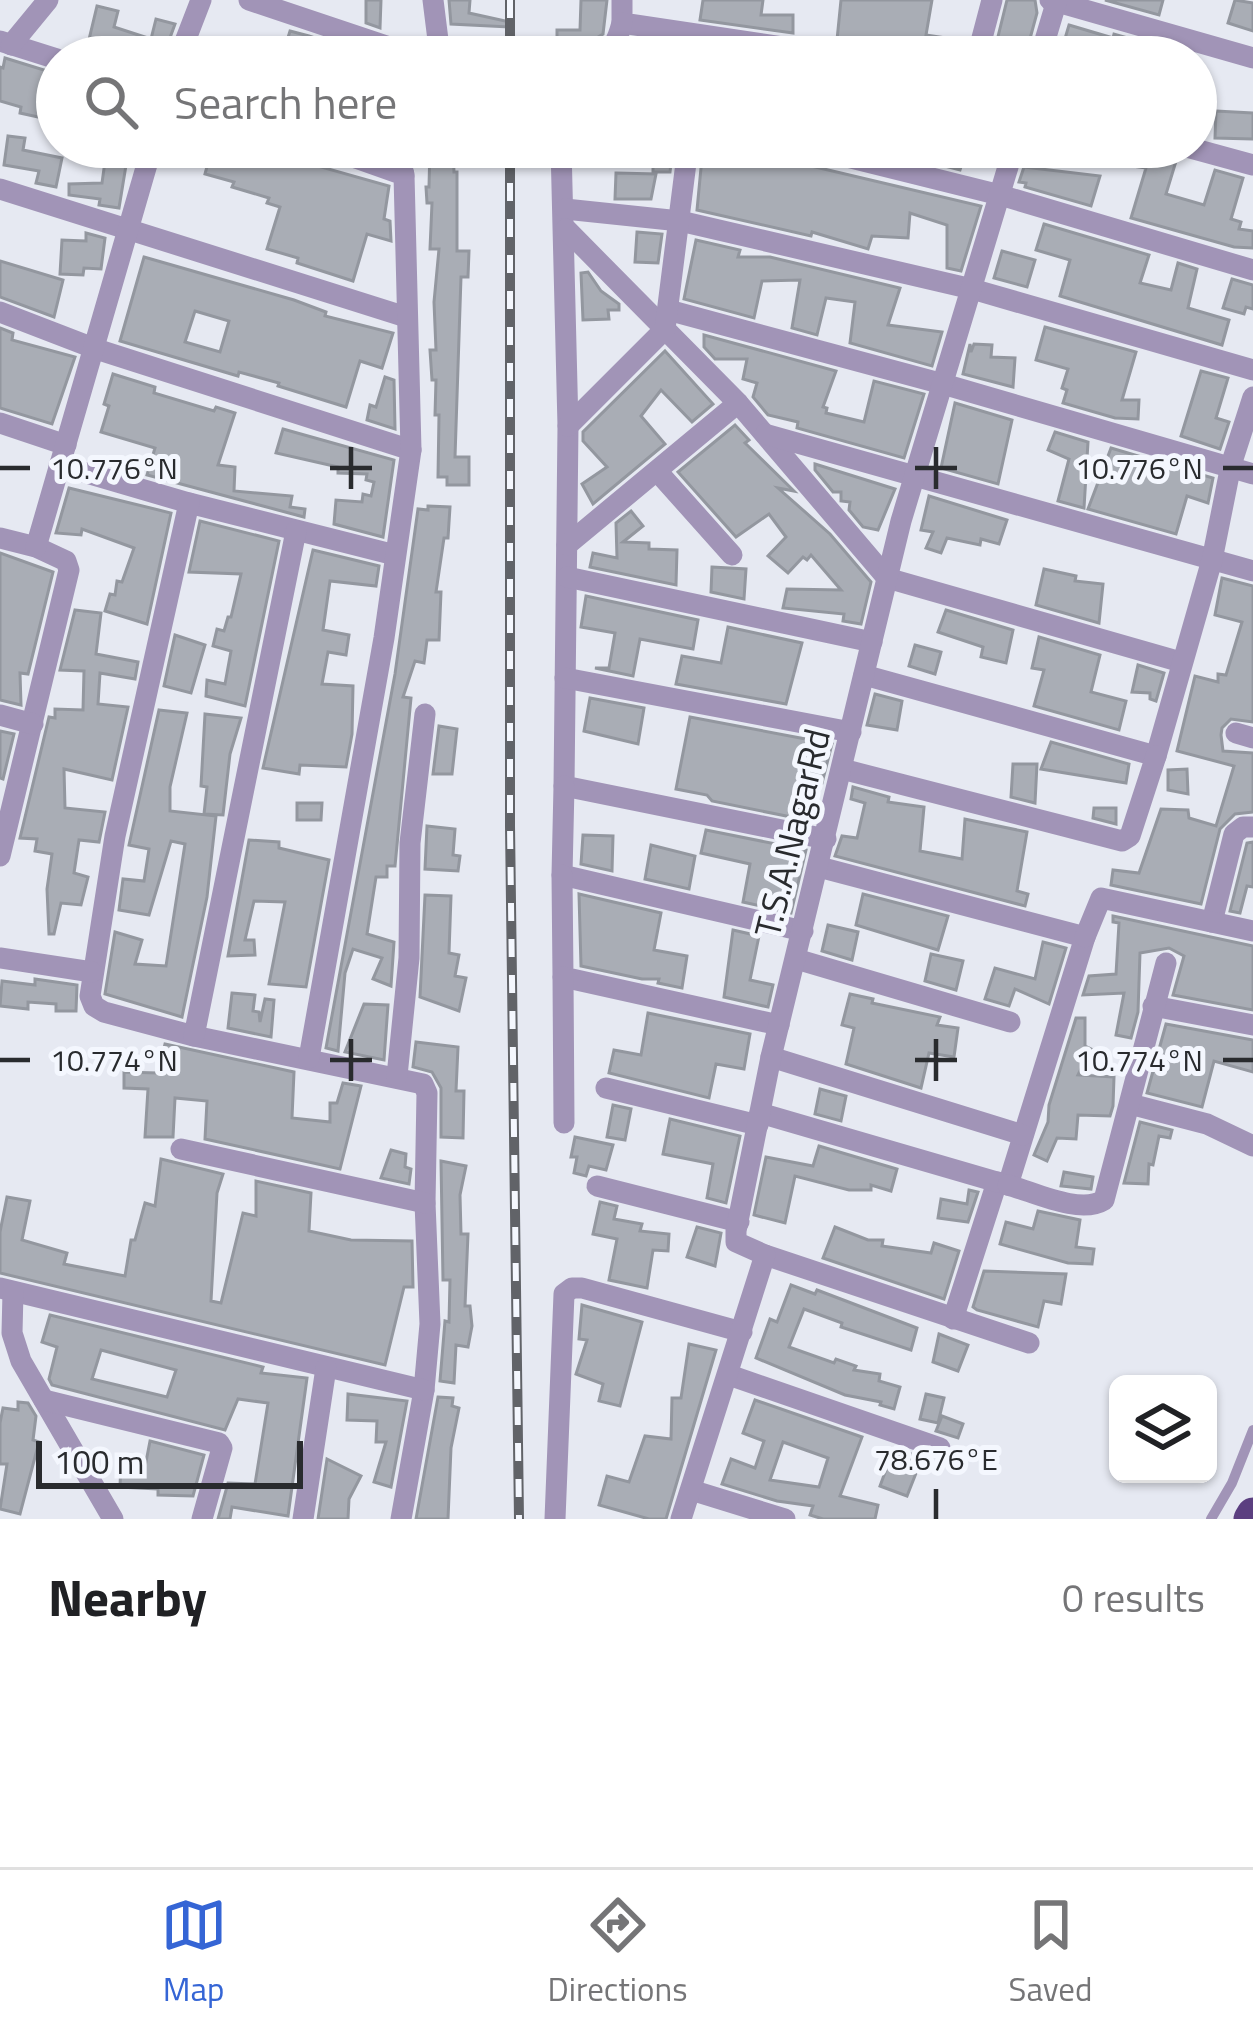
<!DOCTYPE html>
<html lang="en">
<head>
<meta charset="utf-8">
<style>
  :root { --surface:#fff; --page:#f6f6f6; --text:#202124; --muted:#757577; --line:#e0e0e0; --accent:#3565d5 }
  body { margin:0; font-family:"Titillium Web",sans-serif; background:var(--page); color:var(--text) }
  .controls { position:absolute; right:36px; bottom:36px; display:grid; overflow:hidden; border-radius:18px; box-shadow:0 3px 9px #0004 }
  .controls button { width:108px; height:108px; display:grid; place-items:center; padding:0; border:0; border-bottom:3px solid var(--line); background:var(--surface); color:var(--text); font:60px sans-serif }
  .scale { position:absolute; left:36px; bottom:30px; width:267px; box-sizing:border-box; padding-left:12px; border:6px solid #292b2e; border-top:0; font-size:33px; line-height:42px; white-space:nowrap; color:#292b2e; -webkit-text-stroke:9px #f4f7fe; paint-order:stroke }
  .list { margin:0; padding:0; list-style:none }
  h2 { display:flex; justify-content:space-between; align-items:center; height:156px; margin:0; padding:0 48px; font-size:51px }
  h2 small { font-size:39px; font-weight:400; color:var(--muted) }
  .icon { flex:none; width:66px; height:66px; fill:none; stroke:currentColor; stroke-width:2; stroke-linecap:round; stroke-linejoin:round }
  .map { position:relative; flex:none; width:1253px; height:1519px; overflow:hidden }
  .search { position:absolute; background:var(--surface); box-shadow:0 3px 9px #0004; left:36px; right:36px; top:36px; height:132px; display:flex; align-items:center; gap:30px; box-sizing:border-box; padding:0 42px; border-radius:66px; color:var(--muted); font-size:45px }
  .sheet { height:348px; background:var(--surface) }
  nav { display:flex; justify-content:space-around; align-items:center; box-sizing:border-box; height:168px; border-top:3px solid var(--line); background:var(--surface); font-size:33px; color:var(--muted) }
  nav a { display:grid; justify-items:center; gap:6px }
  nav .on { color:var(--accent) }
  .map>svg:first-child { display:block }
  .building { fill:#a9adb5; stroke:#93979f; stroke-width:3; fill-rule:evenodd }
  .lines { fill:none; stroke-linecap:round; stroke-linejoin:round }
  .service { stroke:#a194b7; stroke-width:10 }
  .minor { stroke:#a194b7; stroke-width:21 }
  .trunk { stroke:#5b3f80; stroke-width:33 }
  .rail-casing { stroke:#616368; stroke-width:10 }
  .rail { stroke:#f4f7fe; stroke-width:6; stroke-dasharray:18; stroke-linecap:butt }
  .ticks { fill:none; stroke:#292b2e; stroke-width:4.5 }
  .labels { text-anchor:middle; stroke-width:10; stroke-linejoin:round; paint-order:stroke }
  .street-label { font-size:36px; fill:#292b2e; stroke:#f4f7fe }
  .ticks-label { font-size:30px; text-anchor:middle; fill:#292b2e; stroke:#f4f7fe; stroke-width:10; stroke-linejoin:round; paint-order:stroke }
</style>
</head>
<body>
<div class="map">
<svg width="1253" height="1519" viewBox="0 0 1253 1519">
  <rect width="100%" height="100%" fill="#e6e9f2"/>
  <g class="building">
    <path d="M366 0H381L380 28 366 23Z"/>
    <path d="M449 0H470L469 13 510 22 509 27 451 24Z"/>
    <path d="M581 0H607L603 34 582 47H557V30H580Z"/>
    <path d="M703 0H763L761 15H793V33L700 20Z"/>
    <path d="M841 0H932L926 35 966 41 962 57H897L900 46 837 40Z"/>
    <path d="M1007 0H1035L1037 13 1025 57H993Z"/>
    <path d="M1105 0H1163L1159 15Z"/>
    <path d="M1235 0 1253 3V31L1228 23Z"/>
    <path d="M97 6 118 11 114 27 151 39 156 19 175 24 163 57H134L109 49 108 53 87 48Z"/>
    <path d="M1069 25 1113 38 1114 34 1184 54V57H1077L1061 52Z"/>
    <path d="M290 31 309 36 372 57H282Z"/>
    <path d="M633 40 680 47 679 57H632Z"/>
    <path d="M5 58 57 74 47 119 20 113 21 107 0 101V67L3 68Z"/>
    <path d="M1216 111 1253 113V139L1215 138Z"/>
    <path d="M8 136 25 138 23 150 62 158 56 187 36 183 39 171 4 165Z"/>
    <path d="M107 147H129L119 208 99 205 100 199 69 195V184L102 183Z"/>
    <path d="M168 147H277L275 154 389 186 384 219 390 221 391 241 367 234 353 281 297 263 298 258 267 249 280 207 267 203 269 198 232 187 234 182 205 174 208 163 167 151Z"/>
    <path d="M430 147H453L454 172H457V251H469L468 277H461L455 457H469V485H447V477H438L439 415H435L436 380H432L430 350H436L434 302 439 249H430L432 203H427L426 187H429Z"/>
    <path d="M580 147H596V164H579Z"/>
    <path d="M653 147H673L670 172H653Z"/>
    <path d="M703 147H770L769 156 981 206 961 271 947 268V225L910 213 908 238 872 236 868 249 812 232 811 236 697 210Z"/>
    <path d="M886 147H967L960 170 886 151Z"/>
    <path d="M1059 147H1155L1173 152 1177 158 1166 194 1204 205 1215 170 1243 178 1231 219 1241 222 1239 229 1253 231V248L1234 247 1131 218 1146 168 1111 163 1110 166 1059 151Z"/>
    <path d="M1024 167 1100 176 1091 206 1025 187 1026 183 1019 182Z"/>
    <path d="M616 173 656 174 651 199H615Z"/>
    <path d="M1044 224 1149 255 1140 283 1171 290 1178 263 1197 269 1188 308 1229 320 1222 345 1060 296 1070 260 1036 250Z"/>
    <path d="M637 232 662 234 658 263 635 262Z"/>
    <path d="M86 233 105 238 101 269 84 268 83 275 60 274 62 240 86 241Z"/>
    <path d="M696 240 740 250 738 257H770L900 288 888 325 942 332 932 366 850 343 855 302 826 298 817 335 792 328 800 280 762 281 754 318 684 299Z"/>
    <path d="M1002 251 1035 260 1027 287 994 278Z"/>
    <path d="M144 257 294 300 326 312 325 316 393 333 382 368 360 361 346 407 278 386 279 383 239 372 238 376 120 341ZM195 311 229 321 220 352 185 342Z"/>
    <path d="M0 261 63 280 54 317 0 297Z"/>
    <path d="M588 272 601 291 619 304V310H608L609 319 583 320 581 273Z"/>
    <path d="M1232 279 1253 285V309L1246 307 1244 314 1223 308Z"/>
    <path d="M1045 327 1136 352 1122 400H1139L1138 419 1115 418 1063 403 1067 390 1062 388 1068 369 1036 360Z"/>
    <path d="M0 328 13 333 12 340 75 357 52 424 0 408Z"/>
    <path d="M704 335 836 371 823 407 827 408 826 413 864 422 874 381 924 394 904 458 797 428 798 422 768 415 753 397 757 383 743 379 747 359H715L704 347Z"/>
    <path d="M970 344 971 352 974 344 992 345 991 357 1015 358 1013 387 963 374Z"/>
    <path d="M665 351 713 404 692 422 661 390 641 416 665 444 593 504 582 484 607 467 583 441V432Z"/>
    <path d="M1201 371 1228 378 1216 418 1229 422 1220 449 1181 436Z"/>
    <path d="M113 374 155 387 154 393 214 411 216 407 235 413 218 465 235 467 234 491 292 496 290 507 305 509 304 517 147 475 155 448 101 432 109 406 104 404Z"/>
    <path d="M385 377 394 380 395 429 367 420 370 405 376 407Z"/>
    <path d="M955 403 1012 420 998 484 941 468Z"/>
    <path d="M735 425 749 440 745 443 794 491 778 488 830 534 871 582 861 624 843 621 844 614 783 608 787 589 841 590 811 555 807 560 803 557 788 573 768 556 786 537 769 514 736 537 678 472Z"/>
    <path d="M283 429 394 460 383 537 334 524 336 500 362 502 363 494 371 496 374 482 366 480 367 474 338 473V467L276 453Z"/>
    <path d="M1055 432 1088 442 1084 508 1058 501 1069 459 1048 450Z"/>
    <path d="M1111 448 1213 478 1208 503 1187 496 1176 534 1088 509Z"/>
    <path d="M815 464 895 489 878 530 863 527 849 510 850 502 841 501V492H833L815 470Z"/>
    <path d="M69 488 171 513 147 624 105 611 110 594 115 595 117 581 122 582 134 548 82 529 81 535 56 533Z"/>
    <path d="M929 496 1007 520 999 544 981 539 980 545 947 538 941 553 926 548 933 532 921 530Z"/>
    <path d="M428 506 450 507 448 538H444L436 592H441L439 640H427L424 663 415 661 403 697 411 698 395 866H387V877H376L367 934 394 942 391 986 373 979 382 958 353 949 345 973 338 1051 326 1048 395 674 418 509 428 510Z"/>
    <path d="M631 511 643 526 623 542 649 543V549L677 550 676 585 590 567 593 553 617 558 616 523Z"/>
    <path d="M200 521 279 541 245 706 206 696 207 680 225 684 231 651 213 646 217 629 224 631 228 617H231L241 574 189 572Z"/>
    <path d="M313 550 379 566 376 586 330 581 323 630 349 635 346 655 328 652 322 684 353 686 352 734 346 767 300 765 299 774 263 768Z"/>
    <path d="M0 553 53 572 28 674 20 673 21 705 0 700Z"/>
    <path d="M712 567 746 569 744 599 711 592Z"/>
    <path d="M1044 569 1076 576 1075 581 1103 584 1099 623 1036 605Z"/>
    <path d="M1222 578 1253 586V722L1231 719 1222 728 1221 735 1223 751 1253 753V812L1235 814 1220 829 1201 904 1111 885 1113 870 1139 873 1161 809 1188 810 1189 818 1216 826 1234 766 1177 751 1195 676 1218 682V674L1226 675 1242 622 1215 615Z"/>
    <path d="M586 596 698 620 693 649 640 639 633 676 595 668H609L615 633 581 627Z"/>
    <path d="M75 610 101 613 96 654 138 662 135 679 100 673 98 704 128 707 112 780 64 769 65 808 105 812 99 842 79 840 74 873 88 877 81 905 61 903 54 934H49L47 889 52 854 35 851 37 839 20 838 49 717 55 718V709L83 710 84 671 60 670Z"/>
    <path d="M946 610 1013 630 1006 663 981 657 983 647 938 632Z"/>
    <path d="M728 627 802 643 786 704 676 684 682 656 721 663Z"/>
    <path d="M175 635 205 645 191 693 164 686Z"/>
    <path d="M1039 637 1100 655 1091 692 1126 701 1119 730 1034 706 1044 670 1032 668Z"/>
    <path d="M915 645 941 652 935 674 909 666Z"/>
    <path d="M1138 665 1164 673 1156 701 1150 699V693L1132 692Z"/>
    <path d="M875 694 902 701 897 730 867 725Z"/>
    <path d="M590 698 644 708 638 744 584 731Z"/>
    <path d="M159 710 187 713 170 787V811L216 816 207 897 182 1017 105 994 115 932 142 940 135 964 166 966 185 844 171 841 149 915 119 910 123 879 144 881 149 849 129 845Z"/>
    <path d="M205 714 241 718 230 754 223 815 204 814 207 787 201 786Z"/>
    <path d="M690 717 832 744 822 783 803 780 796 818 712 801 707 795 676 789Z"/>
    <path d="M439 726 457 729 452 774H433Z"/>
    <path d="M0 731 14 734 3 779 0 778Z"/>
    <path d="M1051 742 1129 764 1126 783 1041 769Z"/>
    <path d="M1013 764H1037L1035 803 1011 797Z"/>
    <path d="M1187 769 1188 794 1168 790V770Z"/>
    <path d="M853 787 889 797 888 802 924 807 920 851 962 859 965 819 1027 832 1017 891 1028 894 1025 906 835 856 842 836 857 838 865 803 851 799Z"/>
    <path d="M297 803H322L321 820H297Z"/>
    <path d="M1094 808H1116V824L1093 818Z"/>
    <path d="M427 826 455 829 453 855 460 856 458 871 425 869Z"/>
    <path d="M706 830 806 850 791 913 743 902 750 864 701 853Z"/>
    <path d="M583 835 613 836 612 871 581 864Z"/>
    <path d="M249 840 279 842V848L329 860 306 987 269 984 285 902 254 901 245 940H254L255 955 228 956Z"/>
    <path d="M1253 842V887L1247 886 1240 913 1230 911 1247 843Z"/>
    <path d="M651 845 695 856 689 889 645 879Z"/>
    <path d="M579 894 661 913 654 950 687 956 682 988 658 983 659 979H642L581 966Z"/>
    <path d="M863 894 948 916 938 950 856 925Z"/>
    <path d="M425 895 451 896 449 953 459 955 455 976 466 978 459 1011 420 997Z"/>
    <path d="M1113 916 1253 946V1010L1173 995 1184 956 1169 948 1140 953 1138 1012 1131 1038 1116 1035 1124 993 1083 995 1089 976 1116 974 1119 923 1113 922Z"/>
    <path d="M828 925 858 932 852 960 822 951Z"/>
    <path d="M733 930 759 936 750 980 773 985 768 1007 724 997Z"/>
    <path d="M1043 942 1066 948 1049 1004 1015 989 1009 1006 985 999 995 968 1035 979Z"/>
    <path d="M931 954 963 961 956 990 925 981Z"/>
    <path d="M35 979 77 985 76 1011H56V1004L28 1002V1009L0 1006 2 981 35 985Z"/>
    <path d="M232 993 255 995 253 1011 259 1012 260 1022 265 999 274 1000 271 1037 228 1028Z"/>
    <path d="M850 994 873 999 872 1003 940 1017 937 1025 958 1028 954 1057 929 1053 921 1088 846 1064 854 1028 842 1025Z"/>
    <path d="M364 1004 388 1005 384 1060 345 1052Z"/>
    <path d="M648 1013 750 1034 744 1069 716 1064 709 1098 609 1073 614 1050 641 1055Z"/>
    <path d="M1076 1018H1085V1046L1091 1049 1078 1075 1114 1077 1113 1106 1110 1116 1078 1115 1076 1139 1057 1138 1047 1161 1034 1155 1048 1122 1049 1105Z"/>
    <path d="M1166 1024 1253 1040V1072L1214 1061 1202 1107 1147 1093Z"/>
    <path d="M416 1042 458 1047 456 1091H464L463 1138 441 1137V1088L432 1072 413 1067Z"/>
    <path d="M165 1044 294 1072 292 1118 330 1122V1103H337L343 1083 361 1086 340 1169 205 1139 207 1101 175 1098 173 1137H145L148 1089 124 1088V1072L158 1073Z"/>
    <path d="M820 1089 846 1096 841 1121 815 1114Z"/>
    <path d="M613 1105 631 1109 625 1140 607 1137Z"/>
    <path d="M670 1119 740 1136 726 1203 707 1198 713 1164 663 1154Z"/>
    <path d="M1140 1122 1172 1130 1170 1138 1159 1136 1153 1165 1149 1164 1148 1184 1124 1183Z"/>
    <path d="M575 1137 613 1145 606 1170 589 1166 586 1176 574 1173 577 1157H571Z"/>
    <path d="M819 1146 897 1169 891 1191 871 1185V1190H849L795 1176 785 1223 754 1215 766 1157 813 1166Z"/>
    <path d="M391 1150 406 1154 405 1167 411 1169 409 1184 381 1178Z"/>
    <path d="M161 1159 223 1174 217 1193 211 1301 221 1303 243 1213 256 1216V1181L311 1193 309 1231 351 1240 412 1241 413 1287H404L385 1365 0 1273V1232L7 1197 30 1201 22 1240 67 1253 64 1264 125 1276 131 1240H135L145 1203 155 1206Z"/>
    <path d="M441 1161 466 1166 460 1195 461 1234H468L465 1306H470L472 1326 468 1347 456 1345 454 1383 440 1381 445 1321 449 1322 450 1280H443Z"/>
    <path d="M1064 1172 1093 1177 1091 1189 1061 1186Z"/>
    <path d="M969 1190 978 1192 968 1222 938 1218 941 1199 967 1204Z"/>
    <path d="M600 1202 617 1206 614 1219 642 1224 640 1231 669 1234 668 1251 653 1250 647 1288 609 1280 617 1239 593 1234Z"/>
    <path d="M1038 1211 1080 1220 1076 1247 1094 1249 1092 1264 1068 1263 1000 1244 1006 1222 1033 1229Z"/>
    <path d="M697 1227 721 1233 715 1266 687 1257Z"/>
    <path d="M835 1227 868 1240H883L882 1246 931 1253 934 1243 959 1251 944 1299 823 1258Z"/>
    <path d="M984 1271 1066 1274 1061 1304 1044 1301 1038 1327 977 1310 973 1307Z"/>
    <path d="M791 1285 815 1294 817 1290 917 1328 911 1350 841 1327 842 1323 804 1309 789 1347 834 1363 836 1359 856 1366 854 1370 880 1374 879 1381 900 1387 894 1409 880 1405 881 1402 845 1395 756 1358 770 1319 777 1322Z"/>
    <path d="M582 1305 642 1322 620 1406 599 1401 603 1384 576 1374 587 1340 579 1339Z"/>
    <path d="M50 1315 263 1367 261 1373 307 1378 288 1516 232 1507 230 1519H218L228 1483 255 1484 268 1403 238 1399 225 1430 52 1385 49 1379 57 1347 42 1342ZM101 1350 176 1370 167 1397 92 1379Z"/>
    <path d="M939 1334 968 1345 958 1371 933 1362Z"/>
    <path d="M689 1344 716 1350 666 1519H649L599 1505 607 1476 629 1482 645 1436 671 1439 672 1398H681Z"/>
    <path d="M348 1394 407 1401 391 1487 374 1482 386 1442H376L377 1421 347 1420Z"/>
    <path d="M926 1394 944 1398 938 1423 920 1419Z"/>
    <path d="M438 1397 453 1398 452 1406 459 1408 451 1448 448 1519H416Z"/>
    <path d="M755 1400 862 1437 840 1496 878 1505 875 1519H823L810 1515 813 1506 777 1501 722 1484 731 1459 755 1468 764 1441 743 1433ZM783 1442 828 1458 819 1487 770 1480Z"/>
    <path d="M18 1402 28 1403 36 1416 33 1440 39 1442 20 1514 0 1509 7 1464H0V1423L3 1408 18 1410Z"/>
    <path d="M942 1416 963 1424 958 1438 936 1431Z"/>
    <path d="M150 1441 204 1455 193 1496 158 1495V1489L120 1487 121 1461 146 1462Z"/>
    <path d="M894 1448 922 1458 907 1496 880 1486Z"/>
    <path d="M327 1459 361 1476 349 1499 348 1519H318Z"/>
  </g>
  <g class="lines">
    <path class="service" d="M1211 1519 1232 1483 1253 1430"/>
    <g class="minor">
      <path d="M249 0 413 55"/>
      <path d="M433 0 439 48"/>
      <path d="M622 0V23L850 57"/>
      <path d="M1050 0 1253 58"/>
      <path d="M0 41 57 59"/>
      <path d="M11 45 48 0"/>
      <path d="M179 57 201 0"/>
      <path d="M412 57C433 42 462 53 486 56"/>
      <path d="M593 57C613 52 617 42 622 23"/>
      <path d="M977 57 992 0"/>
      <path d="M1040 57 1057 0"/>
      <path d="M397 147 404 175"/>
      <path d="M561 147 568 426 564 786 826 839"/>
      <path d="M807 147 1000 195 1253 270"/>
      <path d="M1187 147 1253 165"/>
      <path d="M0 189 406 317"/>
      <path d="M565 209 680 221 972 289 1253 370"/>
      <path d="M566 229 738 403 887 578 1181 662"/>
      <path d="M668 310 943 384 1253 474"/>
      <path d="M0 312 96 349 411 450"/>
      <path d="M0 423 66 445"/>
      <path d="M568 426 665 329 688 147"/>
      <path d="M765 434 1253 571"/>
      <path d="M59 465 189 503 395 555"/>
      <path d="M657 471 732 555"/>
      <path d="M189 503 115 836 90 996 94 1006 104 1012 194 1036 423 1084 427 1093 425 1203 430 1324 424 1390 401 1519"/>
      <path d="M0 538 36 547 66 561 69 570 0 856"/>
      <path d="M567 545 738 403"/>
      <path d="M36 547 152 147"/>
      <path d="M567 577 872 642"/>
      <path d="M864 675 1156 756 1212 560 1231 465 1253 397"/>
      <path d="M565 678 851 732"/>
      <path d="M0 715 33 724"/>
      <path d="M1236 733 1253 738"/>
      <path d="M842 769 1122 841 1130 836 1156 756"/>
      <path d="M564 786 562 875 803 931"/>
      <path d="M819 867 1085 937 1008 1185 997 1182 953 1319"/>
      <path d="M562 875 563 977 779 1025"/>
      <path d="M1212 922 1234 834 1243 827H1253"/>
      <path d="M1085 937 1101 898 1253 931"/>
      <path d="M0 958 92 972"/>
      <path d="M796 959 1010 1022"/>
      <path d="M563 977 564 1123"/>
      <path d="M1153 1006 1253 1025"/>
      <path d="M194 1036 296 531"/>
      <path d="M771 1057 1023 1135"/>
      <path d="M309 1058 384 638 411 450 404 175 325 147"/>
      <path d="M397 1076 409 958 410 843 425 714"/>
      <path d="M606 1088 758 1125"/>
      <path d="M1130 1104 1207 1124 1253 1146"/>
      <path d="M760 1113 997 1182"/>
      <path d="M181 1149 425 1203"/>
      <path d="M1008 1185C1034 1192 1080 1215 1104 1200L1166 963"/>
      <path d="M597 1186 739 1222"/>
      <path d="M765 1255 1029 1343"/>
      <path d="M0 1288 424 1390"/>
      <path d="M13 1292 12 1333 21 1361 113 1519"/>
      <path d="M729 1375 940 1448"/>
      <path d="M44 1400 219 1443 222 1448 202 1519"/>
      <path d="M691 1490 785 1519"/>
      <path d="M303 1519 326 1368"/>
      <path d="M555 1519 564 1294 572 1288H582L742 1332"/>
      <path d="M681 1519 765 1255 736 1242V1231L771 1057 901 521 1014 147"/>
    </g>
    <path class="trunk" d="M1250 1519 1253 1514"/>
    <g class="rail-casing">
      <g id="rail">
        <path d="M510 0V57"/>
        <path d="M510 147V826L519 1519"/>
      </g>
    </g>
    <use href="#rail" class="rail"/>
  </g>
  <path class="ticks" d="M351 447V489M936 447V489M0 468H30M330 468H372M915 468H957M1223 468H1253M351 1039V1081M936 1039V1081M0 1060H30M330 1060H372M915 1060H957M1223 1060H1253M936 1489V1519"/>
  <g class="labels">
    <g class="street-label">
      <text transform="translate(792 833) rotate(-76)" y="13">T.S.A.NagarRd</text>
    </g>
  </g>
  <g class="ticks-label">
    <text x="114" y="479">10.776°N</text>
    <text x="1139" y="479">10.776°N</text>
    <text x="114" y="1071">10.774°N</text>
    <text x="1139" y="1071">10.774°N</text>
    <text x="936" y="1470">78.676°E</text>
  </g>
</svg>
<div class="controls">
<button><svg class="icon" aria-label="layers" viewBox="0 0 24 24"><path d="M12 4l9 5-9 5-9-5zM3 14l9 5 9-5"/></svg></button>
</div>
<div class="scale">100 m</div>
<div class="search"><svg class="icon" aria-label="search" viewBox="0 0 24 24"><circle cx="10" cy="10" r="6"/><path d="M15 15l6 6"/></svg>Search here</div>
</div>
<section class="sheet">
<h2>Nearby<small>0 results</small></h2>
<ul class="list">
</ul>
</section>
<nav>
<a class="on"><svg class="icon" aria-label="map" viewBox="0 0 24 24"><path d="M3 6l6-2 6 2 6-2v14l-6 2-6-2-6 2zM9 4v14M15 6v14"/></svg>Map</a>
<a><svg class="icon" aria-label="directions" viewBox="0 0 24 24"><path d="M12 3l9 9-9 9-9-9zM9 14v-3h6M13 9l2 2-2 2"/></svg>Directions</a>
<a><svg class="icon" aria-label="saved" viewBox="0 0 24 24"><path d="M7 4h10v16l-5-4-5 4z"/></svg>Saved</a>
</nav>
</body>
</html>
